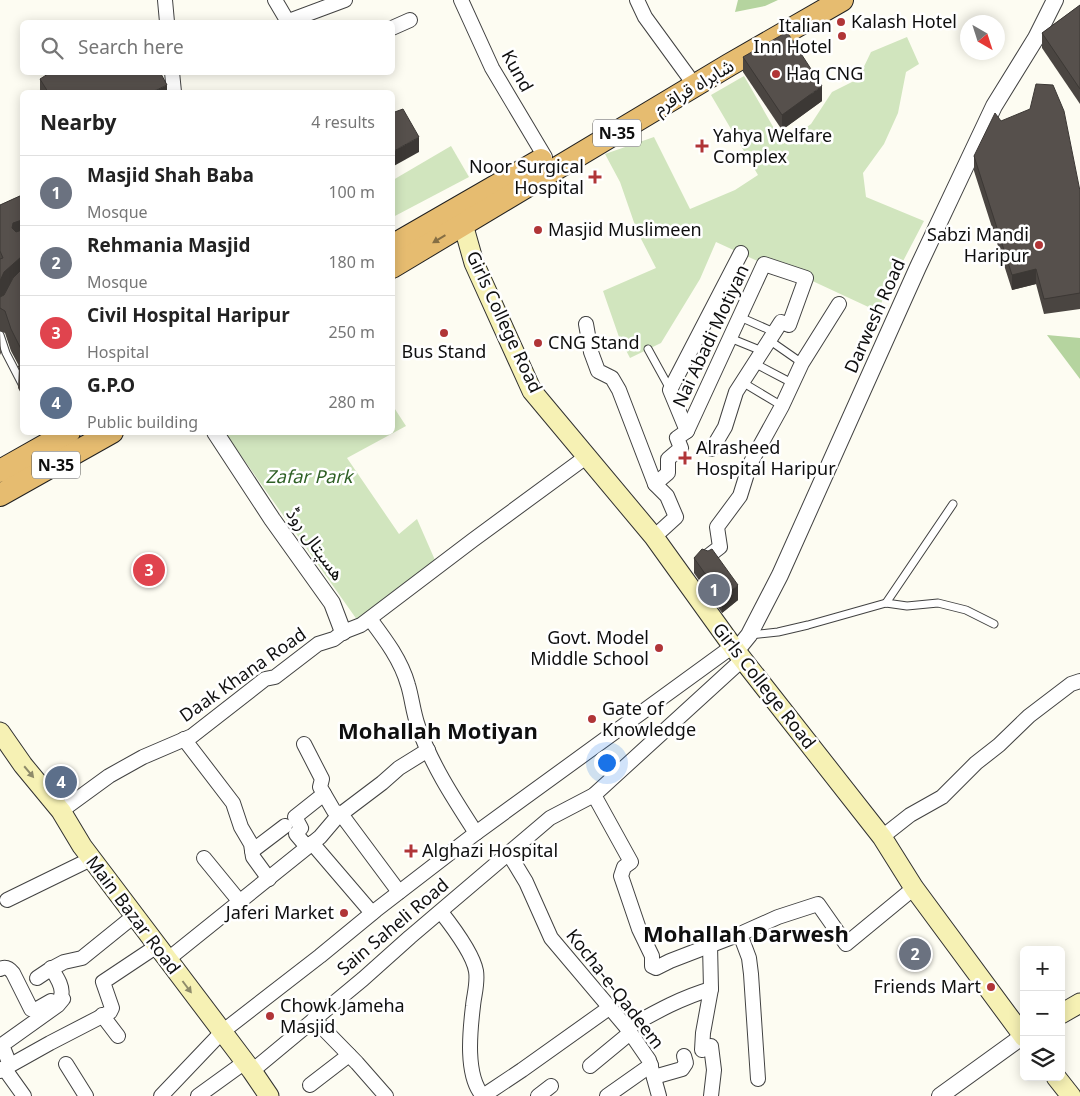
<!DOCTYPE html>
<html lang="en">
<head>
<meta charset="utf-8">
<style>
  :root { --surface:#fff; --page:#f2f2f2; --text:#222; --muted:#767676; --line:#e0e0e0; --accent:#111827 }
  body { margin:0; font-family:Georgia,"Noto Sans Arabic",serif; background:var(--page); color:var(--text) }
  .controls { position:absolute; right:15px; bottom:15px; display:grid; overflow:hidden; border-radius:8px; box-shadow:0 2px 12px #0003 }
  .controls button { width:45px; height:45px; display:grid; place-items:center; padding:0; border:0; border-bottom:1px solid var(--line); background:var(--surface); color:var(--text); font:25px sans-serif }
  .compass { position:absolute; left:960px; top:15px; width:45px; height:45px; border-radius:50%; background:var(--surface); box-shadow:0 2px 12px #0003; rotate:141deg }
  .you { position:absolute; left:606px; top:762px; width:18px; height:18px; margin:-12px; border:4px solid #fff; border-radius:50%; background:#1a73e8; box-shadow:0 0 0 8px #1a73e833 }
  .badge { display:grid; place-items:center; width:32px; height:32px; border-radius:50%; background:var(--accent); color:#fff; font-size:16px; font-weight:700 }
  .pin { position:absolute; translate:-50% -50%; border:2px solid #fff; box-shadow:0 1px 5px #0006 }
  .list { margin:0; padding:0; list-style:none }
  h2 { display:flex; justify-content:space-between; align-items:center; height:65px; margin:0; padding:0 20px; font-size:21px }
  h2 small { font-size:16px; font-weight:400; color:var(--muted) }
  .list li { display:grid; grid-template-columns:32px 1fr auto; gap:15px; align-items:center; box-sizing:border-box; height:70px; padding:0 20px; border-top:1px solid var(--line) }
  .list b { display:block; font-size:19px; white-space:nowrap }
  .list p { margin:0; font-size:16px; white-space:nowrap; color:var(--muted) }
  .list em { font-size:16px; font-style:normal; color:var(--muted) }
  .icon { flex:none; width:28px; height:28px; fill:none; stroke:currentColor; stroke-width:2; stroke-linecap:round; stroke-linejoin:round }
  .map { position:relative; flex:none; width:1080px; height:1096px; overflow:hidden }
  .search { position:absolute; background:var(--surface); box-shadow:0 2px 12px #0003; left:20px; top:20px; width:375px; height:55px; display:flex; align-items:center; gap:12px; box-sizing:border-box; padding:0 18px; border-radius:8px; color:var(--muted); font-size:19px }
  .panel { position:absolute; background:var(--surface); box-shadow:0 2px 12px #0003; left:20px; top:90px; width:375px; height:345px; border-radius:8px }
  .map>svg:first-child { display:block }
  .green { fill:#d1e5be }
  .forest { fill:#b5d49f }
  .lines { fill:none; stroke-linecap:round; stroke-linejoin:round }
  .service-casing { stroke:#424242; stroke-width:9 }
  .minor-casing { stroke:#424242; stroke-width:16 }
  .tertiary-casing { stroke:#424242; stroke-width:18 }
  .secondary-casing { stroke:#313131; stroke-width:21 }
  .trunk-casing { stroke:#202020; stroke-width:24 }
  .service { stroke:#fff; stroke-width:7 }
  .minor { stroke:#fff; stroke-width:14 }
  .tertiary { stroke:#fff; stroke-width:16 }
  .secondary { stroke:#f6f1b4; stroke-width:19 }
  .trunk { stroke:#e6bc70; stroke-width:22 }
  .wall { fill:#4a4541 }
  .shaded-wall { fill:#3c3835 }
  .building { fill:#56504c; stroke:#3c3835 }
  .oneway { fill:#856e44 }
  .oneway2 { fill:#8e8b6a }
  .poi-dot { fill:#b03537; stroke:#fff; stroke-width:2 }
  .labels { text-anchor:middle; stroke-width:5; stroke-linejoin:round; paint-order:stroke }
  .shield { fill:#fff; stroke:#575757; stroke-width:1 }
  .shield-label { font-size:16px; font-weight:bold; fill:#0f0f0f }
  .poi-label { font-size:18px; fill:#0f0f0f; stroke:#fff; text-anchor:start }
  .street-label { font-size:18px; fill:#0f0f0f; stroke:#fff }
  .park-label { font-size:18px; font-style:italic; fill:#2f6026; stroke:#fff }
  .district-label { font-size:22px; font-weight:bold; fill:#0f0f0f; stroke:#fff }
</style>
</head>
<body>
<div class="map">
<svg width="1080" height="1096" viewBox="0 0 1080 1096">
  <rect width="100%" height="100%" fill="#fdfcf2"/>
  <g class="green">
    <path d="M907 37 919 64 906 72 898 113 884 144 863 173 866 197 924 221 877 311 806 278 764 264 716 242 700 279 661 343 630 358 619 337 603 291 656 268 637 231 620 182 605 154 654 137 690 209 735 190 758 175 711 95 744 76 783 144 811 124 832 92 858 79 871 52Z"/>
    <path d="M451 146 469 177 393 217V180Z"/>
    <path d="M393 406 406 426 347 458 399 534 417 519 438 567 360 624 225 433 392 432Z"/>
  </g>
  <g class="forest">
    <path d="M738 0H778L765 6 735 12Z"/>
    <path d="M1047 335 1080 338V379Z"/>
  </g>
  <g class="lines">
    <g class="service-casing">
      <g id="service">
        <path d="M740 317 774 332"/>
        <path d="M0 335 6 353 22 384"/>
        <path d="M730 338 762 351"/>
        <path d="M769 340 802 363"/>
        <path d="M648 349 670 389"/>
        <path d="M754 363 792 383"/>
        <path d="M742 382 782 406"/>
        <path d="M886 603 953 504"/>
        <path d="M750 635 778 632 808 625 886 603 907 606 938 603 966 610 994 624"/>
      </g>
    </g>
    <g class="minor-casing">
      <g id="minor">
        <path d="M165 0 167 22"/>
        <path d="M275 0 288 22"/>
        <path d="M461 0 492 68 545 157"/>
        <path d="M637 0 645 17 688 76"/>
        <path d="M286 22 345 0"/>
        <path d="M392 28 410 20"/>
        <path d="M172 72 174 92"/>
        <path d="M586 324 591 352 598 371 612 378 619 390 655 484 667 496 676 517 654 537"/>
        <path d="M687 431 670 390 741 253"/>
        <path d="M655 484 668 473V459L681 448 677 438 687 431 764 264 806 278 789 325 781 322 736 392 725 427 712 449"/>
        <path d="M707 557 720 547 717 527 740 496 750 464 782 406 802 363 839 304"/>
        <path d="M370 619C385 639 401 660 408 685 412 698 413 712 418 726 431 764 454 799 476 833"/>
        <path d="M184 739 233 803 241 827 251 844 253 857 269 879"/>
        <path d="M304 744 322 779 320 787 334 811 341 814 399 892"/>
        <path d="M594 795 631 862 624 867 621 876 639 929 652 956V966L656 968 670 961 740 934 778 917 818 904 846 944 914 888"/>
        <path d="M61 811 109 776 143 757 192 736 265 679 275 677 318 644 334 639 343 632 361 625 473 540 586 457"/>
        <path d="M882 837 910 815 942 797 976 763 999 745 1029 716 1071 684 1080 681"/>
        <path d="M312 843 372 913"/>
        <path d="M307 847 296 834 301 828 295 817 324 794"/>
        <path d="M252 851 285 826"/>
        <path d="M509 854 526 882 551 938 627 1028 649 1060 659 1096"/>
        <path d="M204 858 240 902"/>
        <path d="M7 900 91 859"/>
        <path d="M441 912C452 926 473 954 476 971 478 983 474 995 473 1006 470 1031 465 1076 483 1096L522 1070 609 1008"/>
        <path d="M740 934 749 958 751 974 758 1079"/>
        <path d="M710 945 711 989 703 1033 702 1050 711 1046 714 1070 711 1096"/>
        <path d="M167 960 320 837 337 817 382 783 399 768 428 750"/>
        <path d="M0 969C6 966 9 968 13 973L31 1009H37L51 1001"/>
        <path d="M37 978 49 970 64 962 82 958 134 916"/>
        <path d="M102 1015 118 1036"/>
        <path d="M314 1019 357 1063 386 1096"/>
        <path d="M627 1028C654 1013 680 998 711 989"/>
        <path d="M66 1064 86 1096"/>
        <path d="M10 1065 2 1045 58 1005 63 999 61 996C64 987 56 976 51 968"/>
        <path d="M590 1066 630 1033"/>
        <path d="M4 1068 24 1096"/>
        <path d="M0 1071 50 1043 110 1012 112 1008 103 982 157 946"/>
        <path d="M252 1071 363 979 410 937 550 818 594 795 743 659"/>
        <path d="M654 1077 682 1069 686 1063 684 1056"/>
        <path d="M310 1085 349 1055"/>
        <path d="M161 1096 222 1032 320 956 376 910 476 833 733 646"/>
        <path d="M198 1096 245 1062"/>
        <path d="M538 1096 551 1086"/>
        <path d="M607 1096 651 1065"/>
      </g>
    </g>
    <g class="tertiary-casing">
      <g id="tertiary">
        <path d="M215 432 272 519 332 603 343 632"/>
        <path d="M736 651 749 635 780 575 918 267 994 106 1036 38 1055 0"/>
        <path d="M940 1096 1023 1036"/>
      </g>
    </g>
    <g class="secondary-casing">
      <g id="secondary">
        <path d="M463 224 474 263 532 391 654 537 736 651 882 837 914 888 1024 1037"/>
        <path d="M0 732 23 765 61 811 82 846 252 1071 269 1096"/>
        <path d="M1061 1014 1080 1003"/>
        <path d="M1056 1077 1071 1096"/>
      </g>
    </g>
    <g class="trunk-casing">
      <g id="trunk">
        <path d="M392 246 541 160"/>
        <path d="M392 267 729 65 842 0"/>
        <path d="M0 471 69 432"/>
        <path d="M0 495 112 432"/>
      </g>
    </g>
    <use href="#service" class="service"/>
    <use href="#minor" class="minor"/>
    <use href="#tertiary" class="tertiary"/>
    <use href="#secondary" class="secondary"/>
    <use href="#trunk" class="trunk"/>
  </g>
  <g class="wall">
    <path d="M1080 5V104L1042 48V33Z"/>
    <path d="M743 57 822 101 782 130 743 72Z"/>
    <path d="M40 79 167 92H40Z"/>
    <path d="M1001 121 1080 191V309L1044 314 1036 284 1012 290 974 171V156Z"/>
    <path d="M22 195V395L18 388 19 366 11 351 5 333 0 331 1 355 0 353V205Z"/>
    <path d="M694 558 738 600 722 613 694 573Z"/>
  </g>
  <g class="shaded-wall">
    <path d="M167 85V92H152Z"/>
    <path d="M822 86V101L782 130V115Z"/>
    <path d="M419 137V152L392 167V152Z"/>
    <path d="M22 220V242L12 228 13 223Z"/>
    <path d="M21 257V279L0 303V281L4 272Z"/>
    <path d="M1036 269V284L1012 290V275Z"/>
    <path d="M738 585V600L722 613V598Z"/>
  </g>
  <g class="building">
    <path d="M1080 5V89L1042 33Z"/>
    <path d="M787 32 822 86 782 115 743 57Z"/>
    <path d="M51 72H160L167 85 152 92H48L40 79Z"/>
    <path d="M1036 84 1053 85 1064 111 1080 191V293L1044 299 1036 269 1012 275 974 156 995 113 1001 121 1030 109Z"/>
    <path d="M403 109 419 137 392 152V113Z"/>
    <path d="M22 195V220L13 223 12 228 16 232 22 230V258L21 257 4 272 0 281V259L3 258 0 251V205Z"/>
    <path d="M22 269V351L11 329 5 311 0 308V297L4 295 13 278Z"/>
    <path d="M18 366H22V373Z"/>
    <path d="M702 549 708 551 712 549 738 585 722 598 694 558Z"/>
  </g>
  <defs><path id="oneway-solid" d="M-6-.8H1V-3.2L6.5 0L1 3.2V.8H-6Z" transform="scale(1.25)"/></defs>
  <use class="oneway" href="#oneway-solid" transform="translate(439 239) rotate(149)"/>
  <g class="oneway2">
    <use href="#oneway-solid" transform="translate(29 772) rotate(50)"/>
    <use href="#oneway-solid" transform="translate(187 987) rotate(53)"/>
  </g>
  <g class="poi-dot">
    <circle cx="841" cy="22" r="5"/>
    <circle cx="842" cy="36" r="5"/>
    <circle cx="776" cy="74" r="5"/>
    <path d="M699.5 138.5h5v5h5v5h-5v5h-5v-5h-5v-5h5z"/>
    <path d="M592.5 169.5h5v5h5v5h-5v5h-5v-5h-5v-5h5z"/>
    <circle cx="538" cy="230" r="5"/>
    <circle cx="1039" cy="245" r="5"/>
    <circle cx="444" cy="333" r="5"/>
    <circle cx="538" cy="343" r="5"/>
    <path d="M682.5 450.5h5v5h5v5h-5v5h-5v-5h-5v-5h5z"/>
    <circle cx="659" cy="648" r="5"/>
    <circle cx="592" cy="719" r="5"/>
    <path d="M408.5 843.5h5v5h5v5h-5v5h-5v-5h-5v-5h5z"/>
    <circle cx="344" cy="913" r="5"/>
    <circle cx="991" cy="987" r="5"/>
    <circle cx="270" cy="1016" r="5"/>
  </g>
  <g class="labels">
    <g class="shield">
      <rect x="593" y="119.5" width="48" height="27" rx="4"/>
      <rect x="32" y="451.5" width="48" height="27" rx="4"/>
    </g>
    <g class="shield-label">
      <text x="617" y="139">N-35</text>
      <text x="56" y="471">N-35</text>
    </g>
    <g class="poi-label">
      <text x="851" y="28">Kalash Hotel</text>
      <text x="832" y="32" text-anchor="end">Italian<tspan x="832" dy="21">Inn Hotel</tspan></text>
      <text x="786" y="80">Haq CNG</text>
      <text x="713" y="142">Yahya Welfare<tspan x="713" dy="21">Complex</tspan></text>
      <text x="584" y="173" text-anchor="end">Noor Surgical<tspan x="584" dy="21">Hospital</tspan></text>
      <text x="548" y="236">Masjid Muslimeen</text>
      <text x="1029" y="241" text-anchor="end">Sabzi Mandi<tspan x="1029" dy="21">Haripur</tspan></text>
      <text x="548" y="349">CNG Stand</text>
      <text x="444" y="358" text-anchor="middle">Bus Stand</text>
      <text x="696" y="454">Alrasheed<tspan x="696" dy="21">Hospital Haripur</tspan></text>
      <text x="649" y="644" text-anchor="end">Govt. Model<tspan x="649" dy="21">Middle School</tspan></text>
      <text x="602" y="715">Gate of<tspan x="602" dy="21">Knowledge</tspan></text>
      <text x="422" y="857">Alghazi Hospital</text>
      <text x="334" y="919" text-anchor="end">Jaferi Market</text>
      <text x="981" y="993" text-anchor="end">Friends Mart</text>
      <text x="280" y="1012">Chowk Jameha<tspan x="280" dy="21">Masjid</tspan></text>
    </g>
    <g class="street-label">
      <text transform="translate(517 71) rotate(61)" y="6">Kund</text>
      <text transform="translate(694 87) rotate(-31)" y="6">شاہراہ قراقرم</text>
      <text transform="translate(875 316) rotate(-66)" y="6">Darwesh Road</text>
      <text transform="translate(504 322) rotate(65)" y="6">Girls College Road</text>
      <text transform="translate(711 336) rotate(-65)" y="6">Nai Abadi Motiyan</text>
      <text transform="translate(315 544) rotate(54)" y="6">ھسپتال روڈ</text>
      <text transform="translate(243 675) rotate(-35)" y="6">Daak Khana Road</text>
      <text transform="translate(764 686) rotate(52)" y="6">Girls College Road</text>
      <text transform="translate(133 915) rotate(53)" y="6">Main Bazar Road</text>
      <text transform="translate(393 927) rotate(-40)" y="6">Sain Saheli Road</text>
      <text transform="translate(615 989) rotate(52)" y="6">Kocha-e-Qadeem</text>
    </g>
    <g class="park-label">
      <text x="309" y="483">Zafar Park</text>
    </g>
    <g class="district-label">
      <text x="438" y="739">Mohallah Motiyan</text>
      <text x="746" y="942">Mohallah Darwesh</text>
    </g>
  </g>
</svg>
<div class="controls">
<button>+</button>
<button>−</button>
<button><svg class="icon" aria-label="layers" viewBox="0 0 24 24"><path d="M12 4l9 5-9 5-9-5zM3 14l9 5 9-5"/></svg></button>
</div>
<svg class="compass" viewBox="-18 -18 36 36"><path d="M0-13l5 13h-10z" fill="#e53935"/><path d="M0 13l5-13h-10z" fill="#767676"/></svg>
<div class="you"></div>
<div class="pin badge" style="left:714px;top:590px;background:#6b7280">1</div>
<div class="pin badge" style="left:915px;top:954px;background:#6b7280">2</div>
<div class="pin badge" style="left:149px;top:570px;background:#e0444e">3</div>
<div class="pin badge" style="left:61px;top:782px;background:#5c6f8a">4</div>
<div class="search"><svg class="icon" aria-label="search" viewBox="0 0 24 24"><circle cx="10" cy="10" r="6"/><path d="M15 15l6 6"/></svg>Search here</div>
<section class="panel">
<h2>Nearby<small>4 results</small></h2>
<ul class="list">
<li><span class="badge" style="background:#6b7280">1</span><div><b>Masjid Shah Baba</b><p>Mosque</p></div><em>100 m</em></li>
<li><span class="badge" style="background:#6b7280">2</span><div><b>Rehmania Masjid</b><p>Mosque</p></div><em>180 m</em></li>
<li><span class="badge" style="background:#e0444e">3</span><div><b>Civil Hospital Haripur</b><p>Hospital</p></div><em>250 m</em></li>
<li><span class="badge" style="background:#5c6f8a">4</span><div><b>G.P.O</b><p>Public building</p></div><em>280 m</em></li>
</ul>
</section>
</div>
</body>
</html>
